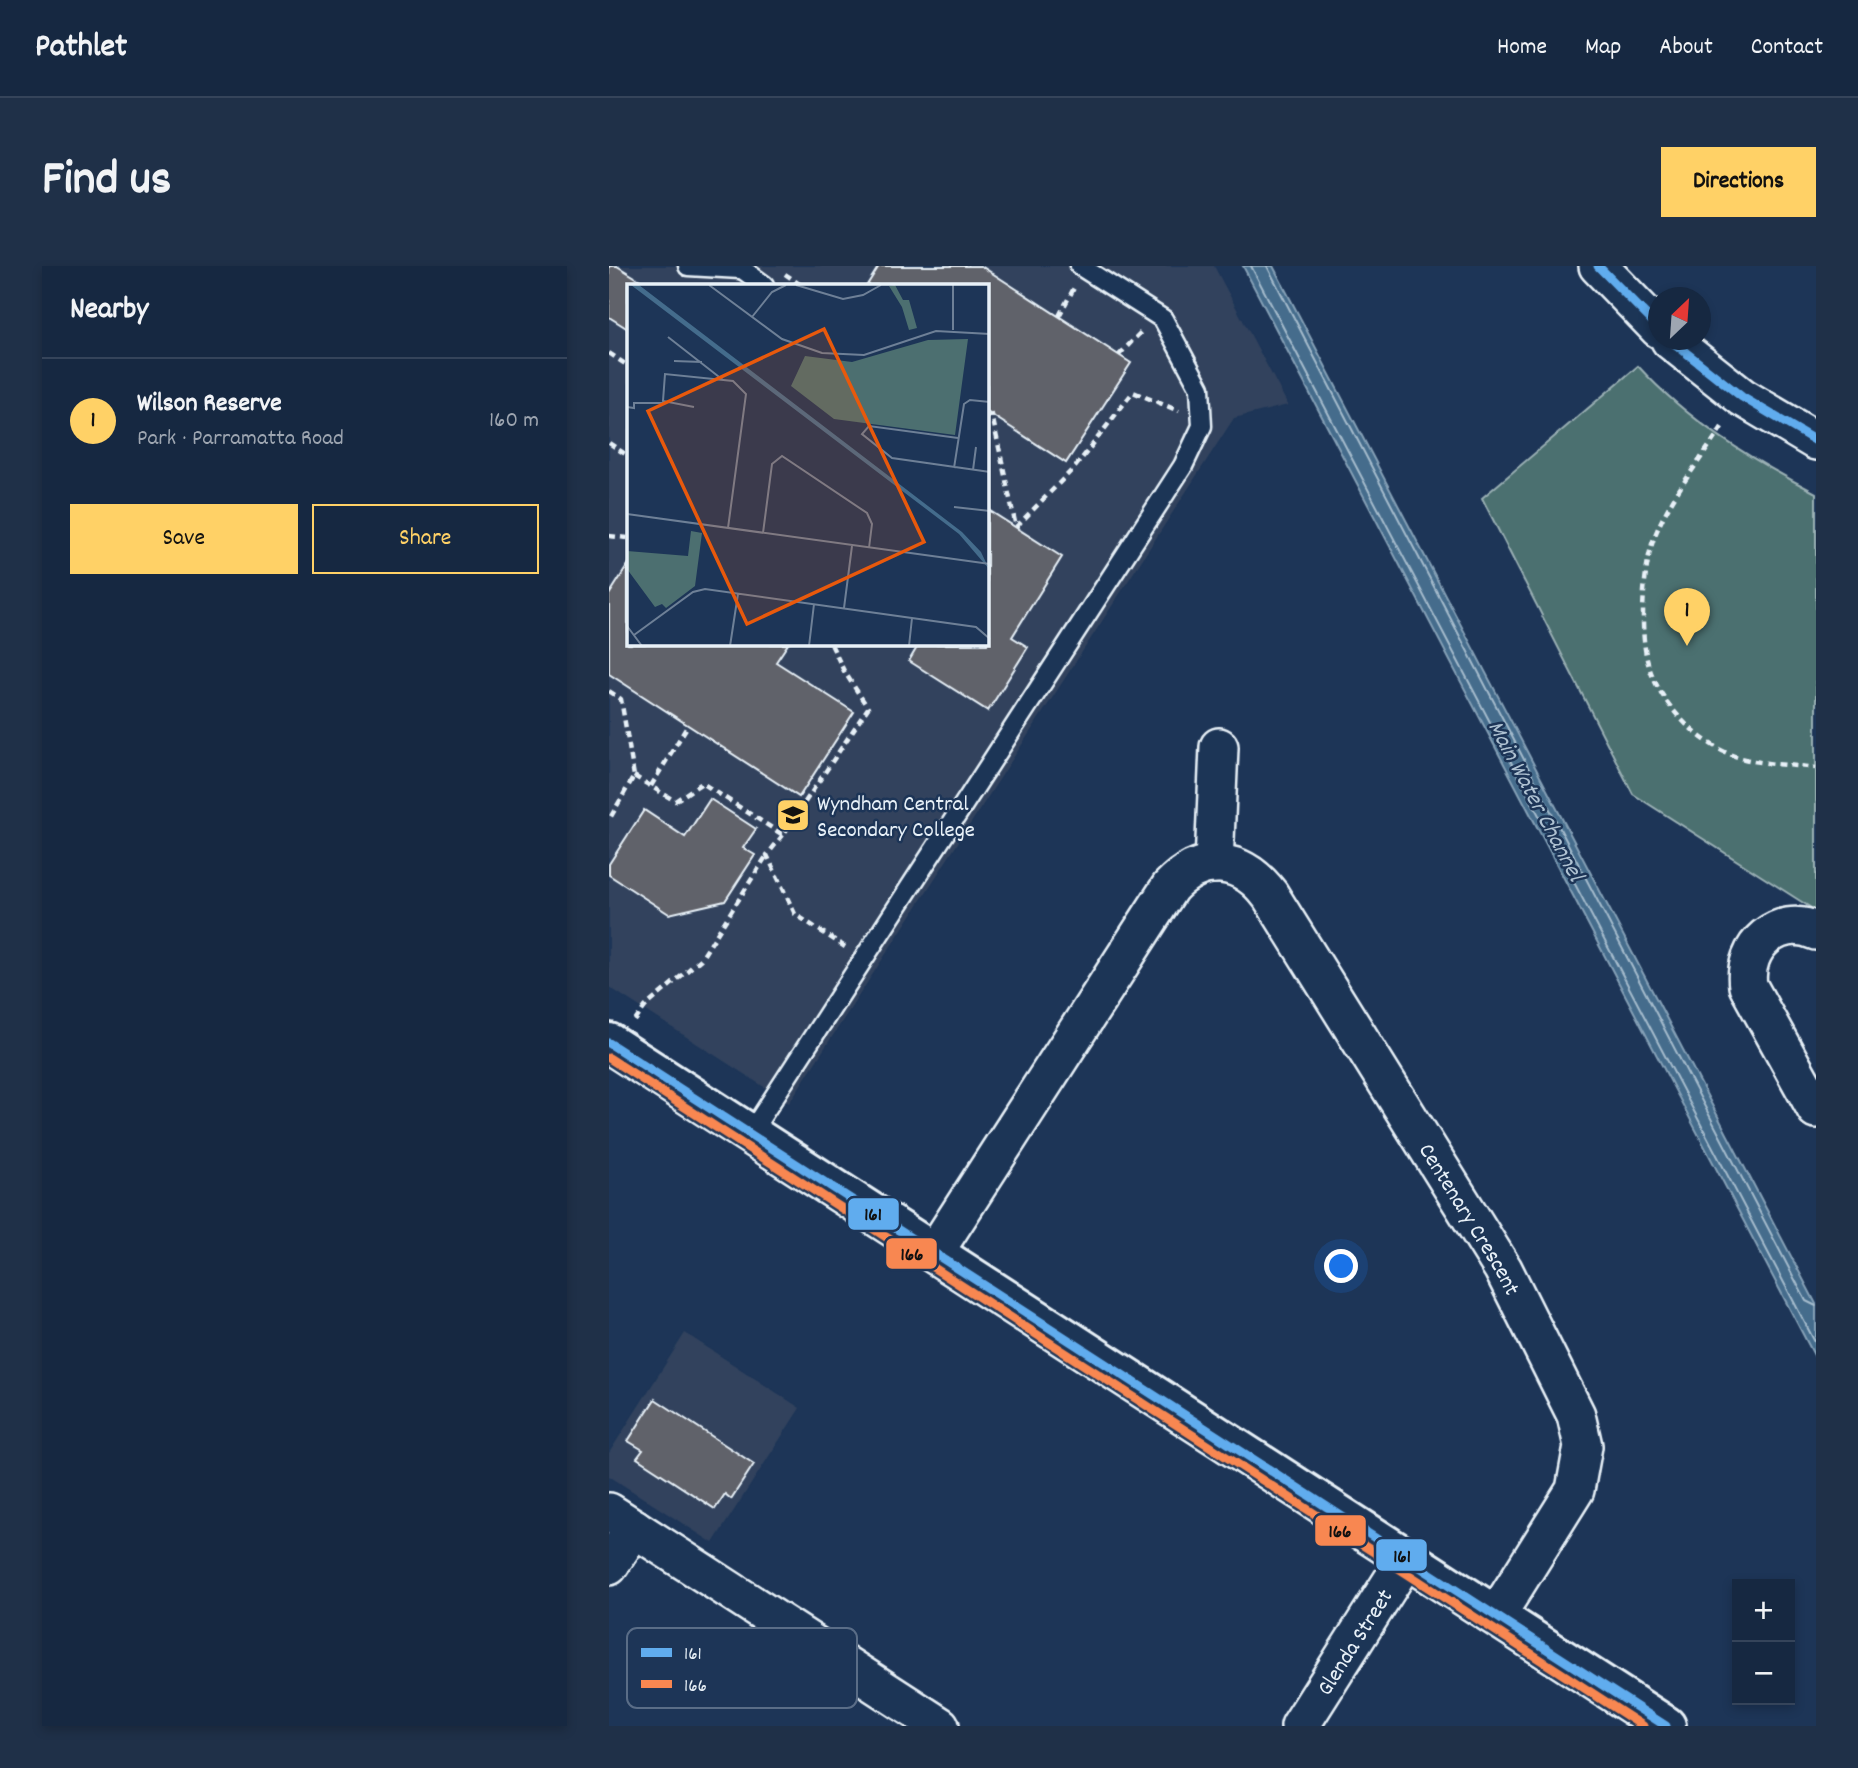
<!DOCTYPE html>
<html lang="en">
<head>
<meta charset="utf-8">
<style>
  :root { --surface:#162841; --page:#1f3048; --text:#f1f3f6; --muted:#9ea6b1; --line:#35445a; --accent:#ffd166 }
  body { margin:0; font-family:Dekko,sans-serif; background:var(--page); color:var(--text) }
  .controls { position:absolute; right:21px; bottom:21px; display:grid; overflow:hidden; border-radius:0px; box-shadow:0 4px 10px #0003 }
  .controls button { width:63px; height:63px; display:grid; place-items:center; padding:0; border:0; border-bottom:2px solid var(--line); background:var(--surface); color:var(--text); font:35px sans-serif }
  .compass { position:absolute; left:1039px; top:21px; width:63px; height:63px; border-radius:50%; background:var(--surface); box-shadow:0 4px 10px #0003; rotate:25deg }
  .you { position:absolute; left:733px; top:1001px; width:24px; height:24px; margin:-18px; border:5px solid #fff; border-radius:50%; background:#1a73e8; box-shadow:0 0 0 10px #1a73e833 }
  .badge { display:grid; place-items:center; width:46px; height:46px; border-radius:50%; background:var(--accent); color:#111; font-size:23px; font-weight:700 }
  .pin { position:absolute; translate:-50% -58px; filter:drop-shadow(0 2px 4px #0008) }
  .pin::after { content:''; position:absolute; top:37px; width:24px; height:21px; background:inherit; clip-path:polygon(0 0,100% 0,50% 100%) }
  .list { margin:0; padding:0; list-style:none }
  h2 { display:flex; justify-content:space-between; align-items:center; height:91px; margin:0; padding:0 28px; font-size:30px }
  h2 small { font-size:23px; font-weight:400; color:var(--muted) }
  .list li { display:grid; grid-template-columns:46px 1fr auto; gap:21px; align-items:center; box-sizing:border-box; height:126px; padding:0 28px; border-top:2px solid var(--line) }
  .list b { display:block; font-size:26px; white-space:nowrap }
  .list p { margin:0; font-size:23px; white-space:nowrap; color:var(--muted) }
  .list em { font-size:23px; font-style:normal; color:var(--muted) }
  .actions { display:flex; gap:14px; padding:21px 28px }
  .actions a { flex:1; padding:16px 0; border:2px solid var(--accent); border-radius:0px; text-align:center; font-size:24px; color:var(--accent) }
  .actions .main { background:var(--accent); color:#111 }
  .map { position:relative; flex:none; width:1207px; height:1460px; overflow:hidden; border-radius:0px }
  header { display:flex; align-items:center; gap:42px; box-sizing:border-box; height:98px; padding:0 35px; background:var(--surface); border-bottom:2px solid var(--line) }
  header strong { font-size:33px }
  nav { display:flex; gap:38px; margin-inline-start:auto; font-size:24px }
  .intro { display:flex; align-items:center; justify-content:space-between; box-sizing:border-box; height:168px; padding:0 42px }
  h1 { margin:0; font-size:49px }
  .button { padding:18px 32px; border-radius:0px; background:var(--accent); color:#111; font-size:24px; font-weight:700 }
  main { display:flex; gap:42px; padding:0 42px }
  aside { flex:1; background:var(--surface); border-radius:0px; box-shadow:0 4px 10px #0003 }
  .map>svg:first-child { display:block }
  .built { fill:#31425d; fill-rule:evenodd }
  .green { fill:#4c6f70; stroke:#9ab0b4; stroke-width:2 }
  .water { fill:#446c8c; stroke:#86a1b7; stroke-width:2 }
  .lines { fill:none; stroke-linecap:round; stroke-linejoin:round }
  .shore { stroke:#a6bccd; stroke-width:2 }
  .building { fill:#61626b; stroke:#e8f1f8; stroke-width:2 }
  .service-casing { stroke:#e8f1f8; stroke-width:23 }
  .minor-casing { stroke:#e8f1f8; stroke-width:42 }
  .tertiary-casing { stroke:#e8f1f8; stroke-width:44 }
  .path { stroke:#e8f1f8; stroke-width:4.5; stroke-dasharray:7 5; stroke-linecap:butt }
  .service { stroke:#1d3557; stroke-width:18 }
  .minor { stroke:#1d3557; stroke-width:37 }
  .tertiary { stroke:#1d3557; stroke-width:38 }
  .bus-1-casing { stroke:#1d3557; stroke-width:14 }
  .bus-2-casing { stroke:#1d3557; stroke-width:14 }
  .bus-1 { stroke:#60acee; stroke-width:9 }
  .bus-2 { stroke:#f88751; stroke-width:9 }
  .labels { text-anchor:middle; stroke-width:5; stroke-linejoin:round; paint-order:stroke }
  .poi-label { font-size:23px; fill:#e8f1f8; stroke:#1d3557; text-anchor:start }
  .street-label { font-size:23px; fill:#e8f1f8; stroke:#1d3557 }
  .water-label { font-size:24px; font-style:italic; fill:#afc2d2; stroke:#1d3557 }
  .inset-road { fill:none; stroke:#6e8097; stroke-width:2 }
  .view { fill:#e8590c; fill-opacity:0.15; stroke:#e8590c; stroke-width:3.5 }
  .inset-edge { fill:none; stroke:#e8f1f8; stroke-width:3.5 }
  .key { fill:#1d3557; stroke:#5a6d87; stroke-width:2 }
  .key-label { font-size:19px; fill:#e8f1f8 }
  .line-badge { stroke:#1d3557; stroke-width:2.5 }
  .pale-badge-label { font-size:19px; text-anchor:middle; font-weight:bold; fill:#111 }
</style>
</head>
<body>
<header>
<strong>Pathlet</strong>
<nav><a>Home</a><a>Map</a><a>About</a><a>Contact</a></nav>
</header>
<div class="intro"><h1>Find us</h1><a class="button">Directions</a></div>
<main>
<aside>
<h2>Nearby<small></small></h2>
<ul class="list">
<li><span class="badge">1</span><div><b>Wilson Reserve</b><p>Park · Parramatta Road</p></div><em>160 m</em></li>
</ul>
<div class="actions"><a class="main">Save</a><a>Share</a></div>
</aside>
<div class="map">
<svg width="1207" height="1460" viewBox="0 0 1207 1460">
  <rect width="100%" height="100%" fill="#1d3557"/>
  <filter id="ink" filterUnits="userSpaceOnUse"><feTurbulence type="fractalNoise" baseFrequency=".0143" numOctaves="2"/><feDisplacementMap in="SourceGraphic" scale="14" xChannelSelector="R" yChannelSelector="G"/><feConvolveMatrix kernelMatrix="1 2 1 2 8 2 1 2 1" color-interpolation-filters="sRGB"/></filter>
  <g filter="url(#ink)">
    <g class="built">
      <path d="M0 0H605L679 139 625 152 180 837 0 721ZM19 19H378V378H19Z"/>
      <path d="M76 1067 191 1142 104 1277 0 1210V1187Z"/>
    </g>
    <path class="green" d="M1029 100C1079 155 1141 193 1207 227V645L1024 528 873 232Z"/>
    <path class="water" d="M634 0H664L1207 1038V1093Z"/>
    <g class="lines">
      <g class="shore">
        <path d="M642 0 1207 1078"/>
        <path d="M658 0 1197 1035 1207 1040"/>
      </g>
    </g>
    <g class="building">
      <path d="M0 0H8L39 19H19V63L0 51Z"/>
      <path d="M270 0H372L522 97 457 197 378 146V19H258Z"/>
      <path d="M378 243 453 291 403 371 419 381 379 445 300 395 310 378H378Z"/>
      <path d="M19 299V378H179L167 396 245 446 190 531 0 408V329Z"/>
      <path d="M101 533 147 563 134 582 146 589 116 635 60 648 0 609V598L35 544 76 571Z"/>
      <path d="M46 1133 145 1198 122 1233 116 1228 106 1243 28 1192 34 1184 19 1175Z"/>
    </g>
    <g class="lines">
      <g class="service-casing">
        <g id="service">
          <path d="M79 0 131 3"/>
          <path d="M129 0 155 19"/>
          <path d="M141 868 574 200 593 160 591 122 554 53 471 0"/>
        </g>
      </g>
      <g class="minor-casing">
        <g id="minor">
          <path d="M989 0 1050 63"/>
          <path d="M1061 74 1133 131 1207 175"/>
          <path d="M605 598 610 481"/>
          <path d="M1207 665C1169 648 1133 680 1139 720L1207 843"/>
          <path id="s1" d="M325 987 561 621C594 586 633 592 661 629L894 1003 967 1149 974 1180 966 1224 887 1350"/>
          <path d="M0 1246 331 1460"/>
          <path d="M0 1300 25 1262"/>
          <path id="s2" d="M691 1460 797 1293"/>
        </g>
      </g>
      <g class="tertiary-casing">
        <path id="tertiary" d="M0 777 1057 1460"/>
      </g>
      <g class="path">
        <path d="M176 8 192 19"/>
        <path d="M450 50 465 22"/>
        <path d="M0 87 19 100"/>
        <path d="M510 89 533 65"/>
        <path d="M378 151 383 149 407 261 467 200 524 126 570 145"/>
        <path d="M1113 161C1090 197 1058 234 1044 275 1034 304 1030 367 1039 397 1049 434 1083 471 1118 487 1145 499 1178 498 1207 502"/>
        <path d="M0 177 19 190"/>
        <path d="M0 270 19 272"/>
        <path d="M0 425 12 433 25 510 0 554"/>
        <path d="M25 510 66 535 93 517 174 569 259 442 235 405 222 378"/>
        <path d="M42 520 79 459"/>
        <path d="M174 569 158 589 186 648 236 681"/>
        <path d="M26 755 36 741 92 693 158 589"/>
      </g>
      <use href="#service" class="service"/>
      <use href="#minor" class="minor"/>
      <use href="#tertiary" class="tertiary"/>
      <g class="bus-1-casing">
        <g id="bus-1">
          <path d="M989 0 1050 62"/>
          <path d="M1061 74 1133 131 1207 175"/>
          <path d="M0 777 1057 1460"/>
        </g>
      </g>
      <g class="bus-2-casing">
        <path id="bus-2" d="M0 792 1034 1460"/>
      </g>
      <use href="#bus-1" class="bus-1"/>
      <use href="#bus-2" class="bus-2"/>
    </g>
  </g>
  <defs>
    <g id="school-square" transform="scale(1.75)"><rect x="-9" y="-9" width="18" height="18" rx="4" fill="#ffd166" stroke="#1d3557"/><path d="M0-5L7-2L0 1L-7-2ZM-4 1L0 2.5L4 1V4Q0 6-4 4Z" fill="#111"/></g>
  </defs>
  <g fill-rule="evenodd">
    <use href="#school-square" x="184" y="549"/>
  </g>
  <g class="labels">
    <g class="poi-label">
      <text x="208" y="544">Wyndham Central<tspan x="208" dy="26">Secondary College</tspan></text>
    </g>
    <g class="street-label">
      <text dy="8" stroke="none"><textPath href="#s1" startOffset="934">Centenary Crescent</textPath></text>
      <text dy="8" stroke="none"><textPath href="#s2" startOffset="100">Glenda Street</textPath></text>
    </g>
    <g class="water-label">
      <text transform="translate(928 534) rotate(62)" y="8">Main Water Channel</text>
    </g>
  </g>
  <g transform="translate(18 18)">
    <rect width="362" height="362" fill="#1d3557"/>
    <path d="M268 1 276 16H282L290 44 282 46 275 23 262 2ZM341 55 328 151 207 135 164 102 178 72 225 78 301 56ZM64 247 75 249 68 302 39 324 35 320 28 323 0 285V267L61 272Z" fill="#4c6f70"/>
    <path d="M4 1H12L335 248 354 268 362 285 332 250Z" fill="#446c8c"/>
    <path class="inset-road" d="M82 1 155 55 195 69 237 71 309 47 363 50M169 1 216 15 236 11 254 1M125 33 145 8 159 1M326 46V1M41 53 96 96M47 77 75 78M0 123 7 124V119H40M67 123 36 117 38 90 106 97 119 110 101 244M331 154 242 142 235 150 265 174 363 188M327 184 337 120 343 116 363 118M346 186 349 163M327 223 363 227M0 230 363 280M136 249 145 180 155 172 240 229 245 240 242 264M217 324 225 262M0 342 15 362M7 351 66 308 78 305 349 343 363 355M103 362 111 310M182 362 187 320M282 362 285 334"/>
    <path class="view" d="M197 45 297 258 120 340 21 127Z"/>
    <rect width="362" height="362" class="inset-edge"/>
  </g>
  <rect x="18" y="1362" width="230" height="80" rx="10" class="key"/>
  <rect x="32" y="1382" width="31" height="9" fill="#60acee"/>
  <rect x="32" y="1414" width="31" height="8" fill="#f88751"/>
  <g class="key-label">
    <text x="75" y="1393">161</text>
    <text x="75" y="1425">166</text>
  </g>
  <g class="line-badge">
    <rect x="238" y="931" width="53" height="34" rx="7" fill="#60acee"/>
    <rect x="276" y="971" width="53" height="33" rx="7" fill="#f88751"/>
    <rect x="705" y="1248" width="53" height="33" rx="7" fill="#f88751"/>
    <rect x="766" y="1272" width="53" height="34" rx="7" fill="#60acee"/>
  </g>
  <g class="pale-badge-label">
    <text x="264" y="954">161</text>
    <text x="303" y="994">166</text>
    <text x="731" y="1271">166</text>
    <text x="793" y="1296">161</text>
  </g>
</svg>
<div class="controls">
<button>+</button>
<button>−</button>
</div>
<svg class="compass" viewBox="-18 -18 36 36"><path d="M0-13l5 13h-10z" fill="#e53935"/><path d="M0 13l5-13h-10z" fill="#9ea6b1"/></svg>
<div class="you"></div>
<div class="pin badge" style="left:1078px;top:380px">1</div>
</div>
</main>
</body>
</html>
